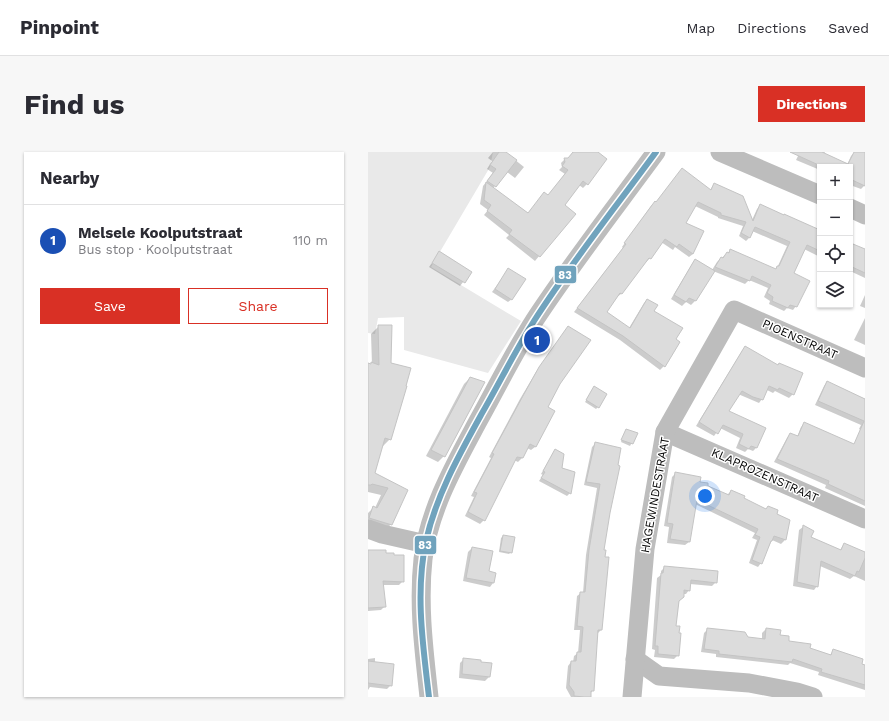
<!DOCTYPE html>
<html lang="en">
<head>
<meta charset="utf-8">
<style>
  :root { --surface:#fff; --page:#f7f7f7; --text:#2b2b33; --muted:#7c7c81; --line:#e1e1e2; --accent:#d93025 }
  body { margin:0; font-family:"Work Sans",sans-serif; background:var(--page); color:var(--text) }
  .controls { position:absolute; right:12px; top:12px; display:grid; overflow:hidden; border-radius:0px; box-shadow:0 1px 3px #0004 }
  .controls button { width:36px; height:36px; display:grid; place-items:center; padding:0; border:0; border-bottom:1px solid var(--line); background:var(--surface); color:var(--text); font:20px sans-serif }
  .you { position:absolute; left:337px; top:344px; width:14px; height:14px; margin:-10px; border:3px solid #fff; border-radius:50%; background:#1a73e8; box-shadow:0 0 0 6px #1a73e833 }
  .badge { display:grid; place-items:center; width:26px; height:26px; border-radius:50%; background:var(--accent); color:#fff; font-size:13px; font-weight:700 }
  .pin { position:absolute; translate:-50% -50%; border:2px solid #fff; box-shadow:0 1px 4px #0006 }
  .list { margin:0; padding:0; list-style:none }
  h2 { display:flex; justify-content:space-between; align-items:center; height:52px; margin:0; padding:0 16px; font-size:17px }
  h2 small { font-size:13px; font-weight:400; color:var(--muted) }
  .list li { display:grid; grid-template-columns:26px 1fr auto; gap:12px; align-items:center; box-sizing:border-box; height:72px; padding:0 16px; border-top:1px solid var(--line) }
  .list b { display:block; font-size:15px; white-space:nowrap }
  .list p { margin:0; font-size:13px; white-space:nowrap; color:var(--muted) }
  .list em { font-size:13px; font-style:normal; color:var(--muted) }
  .actions { display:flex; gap:8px; padding:12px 16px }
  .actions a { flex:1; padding:9px 0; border:1px solid var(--accent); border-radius:0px; text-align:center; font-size:14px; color:var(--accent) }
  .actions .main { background:var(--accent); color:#fff }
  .icon { flex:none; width:22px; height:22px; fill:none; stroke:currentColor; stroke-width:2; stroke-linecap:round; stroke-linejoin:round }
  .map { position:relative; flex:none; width:497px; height:545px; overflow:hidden; border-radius:0px }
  header { display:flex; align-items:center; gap:24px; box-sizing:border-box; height:56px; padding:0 20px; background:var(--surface); border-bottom:1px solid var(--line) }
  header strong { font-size:19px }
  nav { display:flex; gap:22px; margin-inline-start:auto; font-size:14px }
  .intro { display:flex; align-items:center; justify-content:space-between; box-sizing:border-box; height:96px; padding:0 24px }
  h1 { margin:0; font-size:28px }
  .button { padding:10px 18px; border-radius:0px; background:var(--accent); color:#fff; font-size:14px; font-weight:700 }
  main { display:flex; gap:24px; padding:0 24px }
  aside { flex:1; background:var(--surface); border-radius:0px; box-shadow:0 1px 3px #0004 }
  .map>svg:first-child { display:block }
  .green { fill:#e9e9e9 }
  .shadow { fill:#0003 }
  .building { fill:#dcdcdc; stroke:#c4c4c4 }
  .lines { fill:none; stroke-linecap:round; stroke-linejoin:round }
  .minor { stroke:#bdbdbd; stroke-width:19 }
  .bus-1-casing { stroke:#fff; stroke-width:9 }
  .bus-1 { stroke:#70a3bd; stroke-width:6 }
  .labels { text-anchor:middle; stroke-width:3; stroke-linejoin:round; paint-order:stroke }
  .street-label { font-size:12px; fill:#000; stroke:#fff }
  .line-badge { stroke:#fff; stroke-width:1.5 }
  .badge-label { font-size:11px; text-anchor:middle; font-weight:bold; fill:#fff }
</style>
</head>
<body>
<header>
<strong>Pinpoint</strong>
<nav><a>Map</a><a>Directions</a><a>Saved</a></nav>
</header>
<div class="intro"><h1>Find us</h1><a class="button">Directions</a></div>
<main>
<aside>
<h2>Nearby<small></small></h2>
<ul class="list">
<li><span class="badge" style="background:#1a4fb4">1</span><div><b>Melsele Koolputstraat</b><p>Bus stop · Koolputstraat</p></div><em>110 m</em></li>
</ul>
<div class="actions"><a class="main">Save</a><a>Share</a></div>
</aside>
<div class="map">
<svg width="497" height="545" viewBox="0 0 497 545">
  <rect width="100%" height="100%" fill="#fff"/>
  <path class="green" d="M0 0H125L122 15 63 115 153 169 120 221 36 198V165L10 166 7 182 0 181Z"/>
  <g class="shadow">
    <path d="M125 0H137L156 15 147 26 139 20 125 36 160 61 180 44 197 22 191 18 194 15 193 11 197 7H200L205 0H229L238 7 219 32 215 36 211 33 195 53 206 62 167 109 138 86 141 83 116 63 120 58 112 52 115 34 125 21 119 17 124 9 120 6Z"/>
    <path d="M432 0H457L456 2 461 15H452V18L428 8Z"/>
    <path d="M487 0H497V33L493 37 482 33V15H478L483 4Z"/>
    <path d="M314 17 342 38 346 32 384 68 389 57 393 53 452 79V105L436 97 425 122 428 154 425 158 419 156 416 159 401 152 402 149 396 145 400 136 381 128 377 132 345 119 327 149 323 153 318 150 314 154 303 147 324 112 327 108 344 118 349 110 363 98 407 118 409 116 419 94 384 79 381 86 378 89 371 84 375 74 350 66V65L327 54 317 71 334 79 325 102 321 105 307 95 305 98 293 90 282 106 278 110 277 109 253 142 249 145 238 160 261 176 276 151 279 148 285 159 307 188 296 214 292 218 252 188 206 160 255 96 254 95 283 54 288 51Z"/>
    <path d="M482 92 497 99V126L482 119Z"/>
    <path d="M72 100 103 120 92 134 61 115Z"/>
    <path d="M141 117 144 147 140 150 124 140Z"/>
    <path d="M497 143V156L492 154Z"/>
    <path d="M497 166V193L486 188Z"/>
    <path d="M11 174 22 211 0 242V212L4 213 3 182Z"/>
    <path d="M200 175 191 232 178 255 167 295 163 298 159 296 154 306 150 310 146 308 116 368 112 372 97 364 106 345 103 344 123 306 121 305 152 247 168 220Z"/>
    <path d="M377 195 425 242 421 246 407 239 405 241 399 238 394 247 391 251 370 242 360 259 397 277 388 296 385 299 380 297 377 300 368 296 372 286 352 276 346 284 328 274 374 199Z"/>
    <path d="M102 226 76 304 70 310 58 304 96 232Z"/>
    <path d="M459 230 497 247V280L491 277 493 273 447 253 456 234Z"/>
    <path d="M226 235 230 255 228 257 217 250Z"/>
    <path d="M0 253 22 287 15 294H13L6 321 38 338 23 372 16 380 0 375V361L5 356H7L13 343 0 340Z"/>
    <path d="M437 272 497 313V354L457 336 458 333 406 310 419 286 422 282 429 285 433 275Z"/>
    <path d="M258 278 269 282 262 294 253 290Z"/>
    <path d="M227 292 241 360 235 399 233 478 229 482 225 538 222 542V545H203L198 536 200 514 203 510H205L206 504 210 501 212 478H206L209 444 213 441H215L218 403 229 336 216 333 224 295Z"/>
    <path d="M187 298 193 317 202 341 199 344 171 329 175 323 173 322Z"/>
    <path d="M308 321 359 343 363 339 375 347 421 368 417 388 413 392 404 388 393 411 390 415 381 411 389 388 384 386 387 381 327 352 321 390 317 393 299 391 301 375 296 374 304 325Z"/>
    <path d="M435 375 445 379 442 385 472 398 476 392 497 401V429L486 424 482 427 452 414 449 434 446 438 425 434 431 378Z"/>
    <path d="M135 384 143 400 141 402 131 400 133 386Z"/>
    <path d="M104 396 120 420 125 431 122 435 95 429 100 400Z"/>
    <path d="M0 399 17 402 35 429 31 433H15L17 454 13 458 0 459Z"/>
    <path d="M297 415 348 430 344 434 322 432 321 438 318 442H315L311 449 307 475 310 503 306 507 286 505 287 498 284 497 289 426 293 423V419Z"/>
    <path d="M340 477 394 488V481L398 477 420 490 462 503 466 498 497 514V538L450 523 451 520 422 511 420 513 348 505V502L333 500 336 481Z"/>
    <path d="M7 506V511L23 533 19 537 2 535 0 538V507Z"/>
    <path d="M96 507 112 511 121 525 117 529 91 526 92 511Z"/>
  </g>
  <g class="building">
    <path d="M131 0H138L149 8 128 35 119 29 128 17 122 13Z"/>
    <path d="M205 0H230L239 7 220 33 215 29 197 53 208 62 172 105 141 82 144 78 119 59 123 53 116 48 118 30 160 61 176 40 180 43 200 18 194 14 197 10 196 6H200Z"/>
    <path d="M422 0H454L480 12 486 0H497V34L482 27V15H455Z"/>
    <path d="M314 16 343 38 346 31 375 44 385 69 392 52 416 63V62L452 78V99L439 93 426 121 442 129 429 155 422 153 420 156 404 149 405 145 399 141 403 133 384 124 382 129 347 115 353 105 355 106 359 100 361 101 362 97 408 117 409 114H411L422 90 387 75 382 86 373 81 378 70 353 63V61L330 50 318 71 336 79 325 102 311 92 309 95 297 87 283 107 281 106 254 142 252 141 239 160 262 176 279 147 290 153 286 159 315 176 308 187 312 190 297 215 255 184 209 156 258 92 256 91 287 49 288 50Z"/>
    <path d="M485 92 497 97V121L482 114V99Z"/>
    <path d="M71 99 104 120 97 131 64 111Z"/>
    <path d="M327 107 347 119 328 149 321 146 318 150 306 143Z"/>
    <path d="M140 116 158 127 144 148 127 137Z"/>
    <path d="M10 173H24L23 211 43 216 38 234H39L23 288 17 286 7 321 40 338 24 373 1 366 5 354 9 356 20 336 4 332 3 333H0V211L3 212V210L11 213Z"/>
    <path d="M200 174 223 188 192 232 180 255 187 259 168 295 162 292 155 306 149 305 117 369 100 360 109 341 106 340 126 302 124 301 156 242 171 215Z"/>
    <path d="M377 194 410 213 411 211 435 221 426 243 411 236 410 238 401 234 395 248 385 245 374 239 361 259 398 276 389 296 383 294 381 297 371 292 375 282 355 273 350 282 331 270Z"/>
    <path d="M102 225 117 230 77 305 63 298Z"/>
    <path d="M459 229 497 247V349L460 332 461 329 409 307 422 281 430 284 436 270 486 292 496 269 450 249Z"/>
    <path d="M226 234 239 242 231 256 218 248Z"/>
    <path d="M258 277 270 281 265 292 253 288Z"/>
    <path d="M227 290 253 296 250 313 252 314 242 361 236 398H238L237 405H241L234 478H230L226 539H223V545H216L206 544V540L201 533 203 509H208L209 500H213L215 475 209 474 212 440H217L221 398 232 332 218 330Z"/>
    <path d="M187 297 196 302 194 316 207 320 203 342 173 326 177 320 175 319Z"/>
    <path d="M307 320 333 325 332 330 340 331V334L361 343 363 338 377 344 376 346 398 357 400 354 410 358 409 362 422 368 418 388 406 384 404 389H403L394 412 384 408 392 385 387 383 390 377 329 348 322 390 302 387 305 372 299 371Z"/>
    <path d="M435 373 446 379 443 385 473 398 476 391 497 400V406L491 420 489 419 487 424 453 409 450 435 429 430Z"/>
    <path d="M135 383 147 385 144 401 132 399Z"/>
    <path d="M104 395 125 399 121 419 128 421 126 431 98 426Z"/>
    <path d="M0 398H18V401H26V403H36V430L15 429 18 455 0 456Z"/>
    <path d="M296 414 350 419 349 431 323 428 322 439 316 438V445L311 449 308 474H312L311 481H313L311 504 290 502V494H287L293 421H295Z"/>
    <path d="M339 476 377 480 380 485 397 487 398 476 413 478 412 483 421 484V489L443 492 442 496 463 503 465 497 495 507 494 512 497 513V533L453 520 454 517 425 507 424 510 351 502V499L336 497Z"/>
    <path d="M95 506 113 508V510L124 511 122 525 94 522Z"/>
    <path d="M0 509 26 512 24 534 0 531Z"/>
  </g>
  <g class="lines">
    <g class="minor">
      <path d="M352 0 452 43"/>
      <path d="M482 56 497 63"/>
      <path d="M297 280 497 367"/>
      <path d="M0 377 14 382 58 392"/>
      <path d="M267 507 291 524 381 531 429 540 445 545"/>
      <path d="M61 545C56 499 50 453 55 407 61 358 86 314 109 271 128 237 145 202 166 169 204 111 247 56 288 0"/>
      <path d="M264 545 277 397 297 280 366 158 497 216"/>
    </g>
    <g class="bus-1-casing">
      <path id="bus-1" d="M61 545C55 494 47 440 58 389 68 344 91 303 113 263 131 232 147 199 166 169 203 111 247 56 288 0"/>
    </g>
    <use href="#bus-1" class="bus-1"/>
  </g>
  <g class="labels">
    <g class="street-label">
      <text transform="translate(432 187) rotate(24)" y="4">PIOENSTRAAT</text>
      <text transform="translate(397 323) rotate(24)" y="4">KLAPROZENSTRAAT</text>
      <text transform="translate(287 343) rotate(-80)" y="4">HAGEWINDESTRAAT</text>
    </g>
  </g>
  <g class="line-badge">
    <rect x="186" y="113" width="23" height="19" rx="4" fill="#70a3bd"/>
    <rect x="46" y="383" width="23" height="20" rx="4" fill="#70a3bd"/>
  </g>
  <g class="badge-label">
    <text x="197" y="127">83</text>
    <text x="57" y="397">83</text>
  </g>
</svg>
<div class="controls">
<button>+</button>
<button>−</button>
<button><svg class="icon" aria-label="locate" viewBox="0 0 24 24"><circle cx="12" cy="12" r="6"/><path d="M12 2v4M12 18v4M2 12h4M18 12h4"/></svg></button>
<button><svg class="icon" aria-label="layers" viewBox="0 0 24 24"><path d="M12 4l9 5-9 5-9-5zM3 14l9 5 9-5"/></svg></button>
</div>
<div class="you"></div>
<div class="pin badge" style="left:169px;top:188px;background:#1a4fb4">1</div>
</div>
</main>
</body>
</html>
